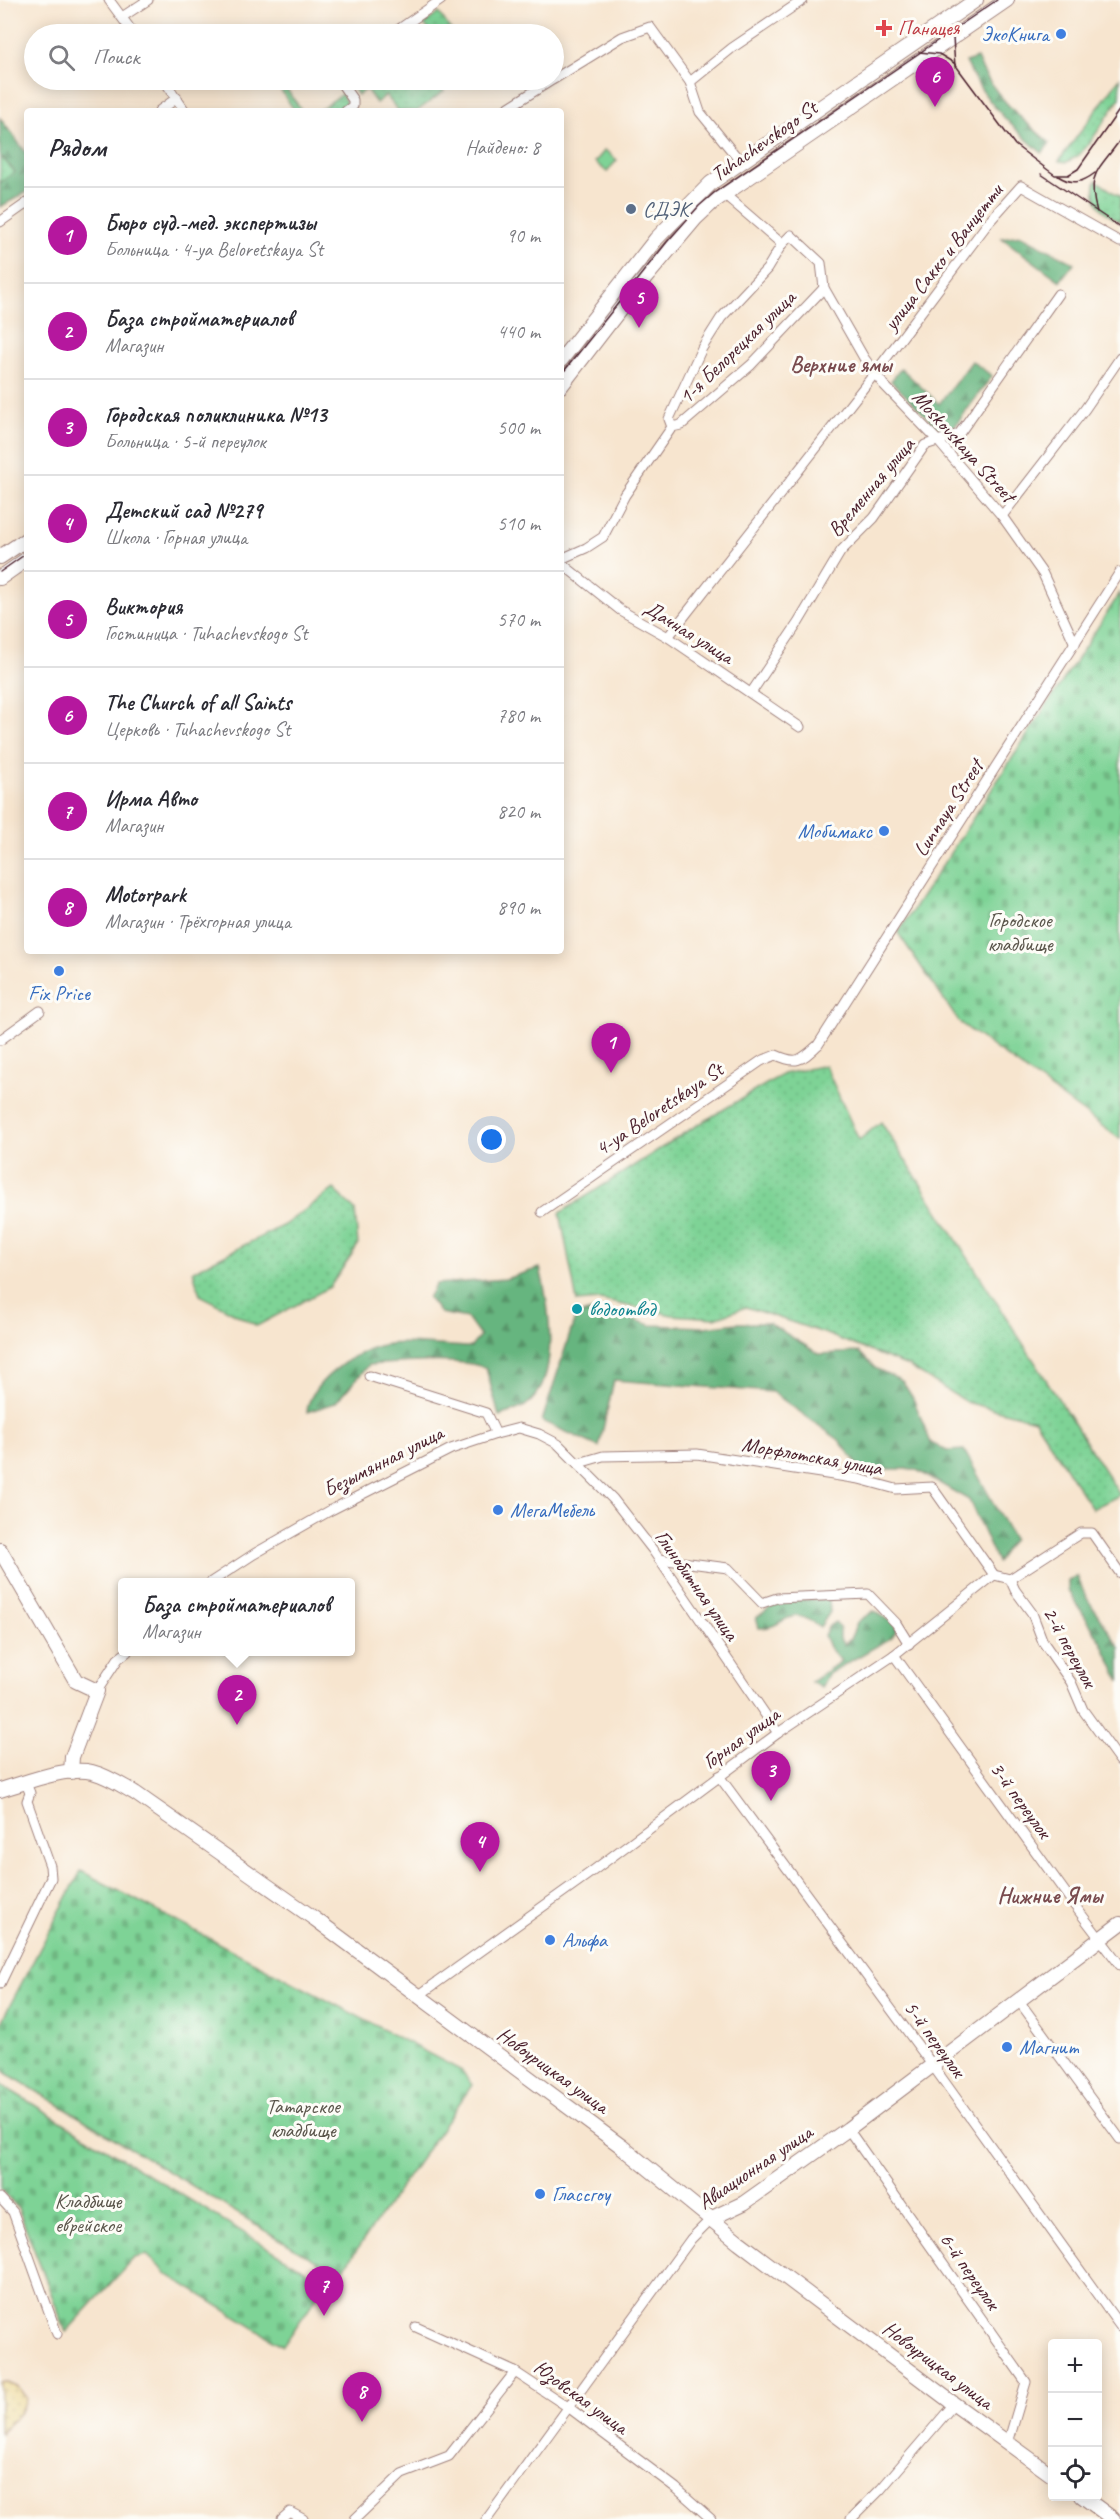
<!DOCTYPE html>
<html lang="ru">
<head>
<meta charset="utf-8">
<style>
  :root { --surface:#fff; --page:#f7f7f7; --text:#2b2b33; --muted:#7c7c81; --line:#e1e1e2; --accent:#b5179e }
  body { margin:0; font-family:Caveat,sans-serif; background:var(--page); color:var(--text) }
  .controls { position:absolute; right:18px; bottom:18px; display:grid; overflow:hidden; border-radius:6px; box-shadow:0 3px 15px #0003 }
  .controls button { width:54px; height:54px; display:grid; place-items:center; padding:0; border:0; border-bottom:2px solid var(--line); background:var(--surface); color:var(--text); font:30px sans-serif }
  .you { position:absolute; left:492px; top:1140px; width:21px; height:21px; margin:-15px; border:4px solid #fff; border-radius:50%; background:#1a73e8; box-shadow:0 0 0 9px #1a73e833 }
  .badge { display:grid; place-items:center; width:39px; height:39px; border-radius:50%; background:var(--accent); color:#fff; font-size:20px; font-weight:700 }
  .pin { position:absolute; translate:-50% -50px; filter:drop-shadow(0 2px 3px #0008) }
  .pin::after { content:''; position:absolute; top:32px; width:21px; height:18px; background:inherit; clip-path:polygon(0 0,100% 0,50% 100%) }
  .popup { position:absolute; left:118px; top:1578px; width:237px; height:78px; box-sizing:border-box; display:grid; place-content:center; border-radius:6px; background:var(--surface); filter:drop-shadow(0 2px 4px #0005); font-size:20px; white-space:nowrap; color:var(--muted) }
  .popup b { font-size:22px; color:var(--text) }
  .popup::after { content:''; position:absolute; left:50%; top:100%; margin-left:-12px; border:12px solid transparent; border-top-color:var(--surface) }
  .list { margin:0; padding:0; list-style:none }
  h2 { display:flex; justify-content:space-between; align-items:center; height:78px; margin:0; padding:0 24px; font-size:26px }
  h2 small { font-size:20px; font-weight:400; color:var(--muted) }
  .list li { display:grid; grid-template-columns:39px 1fr auto; gap:18px; align-items:center; box-sizing:border-box; height:96px; padding:0 24px; border-top:2px solid var(--line) }
  .list b { display:block; font-size:22px; white-space:nowrap }
  .list p { margin:0; font-size:20px; white-space:nowrap; color:var(--muted) }
  .list em { font-size:20px; font-style:normal; color:var(--muted) }
  .icon { flex:none; width:33px; height:33px; fill:none; stroke:currentColor; stroke-width:2; stroke-linecap:round; stroke-linejoin:round }
  .map { position:relative; flex:none; width:1120px; height:2519px; overflow:hidden }
  .search { position:absolute; background:var(--surface); box-shadow:0 3px 15px #0003; left:24px; top:24px; width:540px; height:66px; display:flex; align-items:center; gap:15px; box-sizing:border-box; padding:0 21px; border-radius:33px; color:var(--muted); font-size:22px }
  .panel { position:absolute; background:var(--surface); box-shadow:0 3px 15px #0003; left:24px; top:108px; width:540px; height:846px; border-radius:6px }
  .map>svg:first-child { display:block }
  .grass { fill:url(#grass-dots); stroke:#647960; stroke-width:1.5 }
  .forest { fill:url(#forest-firs); stroke:#586a55; stroke-width:1.5 }
  .sand { fill:url(#sand-dots); stroke:#9c7c64; stroke-width:1.5 }
  .cemetery { fill:url(#cemetery-stones); stroke:#647960; stroke-width:1.5 }
  .park { fill:url(#park-tufts); stroke:#647960; stroke-width:1.5 }
  .lines { fill:none; stroke-linecap:round; stroke-linejoin:round }
  .street-casing { stroke:#a0827d; stroke-width:11 }
  .secondary-casing { stroke:#a0827d; stroke-width:16 }
  .street { stroke:#fff; stroke-width:9 }
  .secondary { stroke:#fff; stroke-width:14 }
  .tram { stroke:#4a1f2b; stroke-width:1.5 }
  .health-dot { fill:#e0444e; stroke:#fdfcf7; stroke-width:2 }
  .shop-dot { fill:#3f7fe0; stroke:#fdfcf7; stroke-width:2 }
  .service-dot { fill:#5c6f8a; stroke:#fdfcf7; stroke-width:2 }
  .culture-dot { fill:#0f9aa8; stroke:#fdfcf7; stroke-width:2 }
  .labels { text-anchor:middle; stroke-width:6; stroke-linejoin:round; paint-order:stroke }
  .health-label { font-size:21px; fill:#be3a42; stroke:#fdfcf7; text-anchor:start }
  .shop-label { font-size:21px; fill:#366cbe; stroke:#fdfcf7; text-anchor:start }
  .street-label { font-size:21px; fill:#4a1f2b; stroke:#fdfcf7 }
  .service-label { font-size:21px; fill:#4e5e75; stroke:#fdfcf7; text-anchor:start }
  .park-label { font-size:21px; fill:#5a554b; stroke:#fdfcf7 }
  .culture-label { font-size:21px; fill:#0d838f; stroke:#fdfcf7; text-anchor:start }
  .neighbourhood-label { font-size:22px; font-weight:bold; fill:#794b4e; stroke:#fdfcf7 }
</style>
</head>
<body>
<div class="map">
<svg width="1120" height="2519" viewBox="0 0 1120 2519">
  <defs>
    <pattern id="grass-dots" width="8" height="8" patternUnits="userSpaceOnUse" patternTransform="scale(1.5)"><rect width="8" height="8" fill="#7ed396"/><path d="M2 2h.1M6 6h.1" fill="none" stroke="#6eb581" stroke-width="1.8" stroke-linecap="round"/></pattern>
    <pattern id="forest-firs" width="22" height="20" patternUnits="userSpaceOnUse" patternTransform="scale(1.5)"><rect width="22" height="20" fill="#66b57f"/><path d="M5 1l3.5 6h-7zM16 11l3.5 6h-7z" fill="#569368"/></pattern>
    <pattern id="sand-dots" width="8" height="8" patternUnits="userSpaceOnUse" patternTransform="scale(1.5)"><rect width="8" height="8" fill="#eeda9e"/><path d="M2 2h.1M6 6h.1" fill="none" stroke="#cebb88" stroke-width="1.8" stroke-linecap="round"/></pattern>
    <pattern id="cemetery-stones" width="16" height="16" patternUnits="userSpaceOnUse" patternTransform="scale(1.5)"><rect width="16" height="16" fill="#7ed396"/><path d="M2 7V4a2 2 0 0 1 4 0v3zM10 15v-3a2 2 0 0 1 4 0v3z" fill="#6eb581"/></pattern>
    <pattern id="park-tufts" width="24" height="20" patternUnits="userSpaceOnUse" patternTransform="scale(1.5)"><rect width="24" height="20" fill="#7ed396"/><path d="M3 7l-1-3M5 7V3M7 7l1-3M15 17l-1-3M17 17v-4M19 17l1-3" fill="none" stroke="#6eb581"/></pattern>
  </defs>
  <rect width="100%" height="100%" fill="#fdfcf7"/>
  <filter id="ink" filterUnits="userSpaceOnUse"><feTurbulence type="fractalNoise" baseFrequency=".0167" numOctaves="2"/><feDisplacementMap in="SourceGraphic" scale="12" xChannelSelector="R" yChannelSelector="G"/><feConvolveMatrix kernelMatrix="1 2 1 2 8 2 1 2 1" color-interpolation-filters="sRGB"/></filter>
  <filter id="wash" filterUnits="userSpaceOnUse"><feTurbulence type="fractalNoise" baseFrequency=".008" numOctaves="4" result="noise"/><feDisplacementMap in="SourceGraphic" scale="24" xChannelSelector="R" yChannelSelector="G"/><feGaussianBlur stdDeviation="1.35" result="paint"/><feColorMatrix in="noise" values="0 0 0 0 0 0 0 0 0 0 0 0 0 0 0 0 0 1.4 0 .05"/><feComposite in="paint" operator="in"/></filter>
  <g filter="url(#wash)">
    <rect width="100%" height="100%" fill="#f7e5cf"/>
    <g class="grass">
      <path d="M439 13 454 34H432L424 24Z"/>
      <path d="M1120 78V98L1089 144 1078 156 1067 162 1059 161Z"/>
      <path d="M348 80H373L377 84 383 80H436L444 91 417 111H398L386 95 376 103 366 89 358 95Z"/>
      <path d="M285 87 302 111H295L281 91Z"/>
      <path d="M342 94 346 103 336 111H318Z"/>
      <path d="M0 155 15 172 0 183Z"/>
      <path d="M1096 180 1120 197V222C1102 212 1090 201 1096 180Z"/>
      <path d="M825 1065 859 1140 881 1122 1120 1495 1092 1509 1035 1420 966 1402 908 1366 821 1332 746 1307 715 1318 672 1315 600 1300 577 1302 560 1213 686 1132 783 1074Z"/>
      <path d="M334 1189 355 1210 358 1245 330 1287 257 1326 200 1295 193 1271 284 1225Z"/>
    </g>
    <g class="forest">
      <path d="M977 58C991 93 1021 119 1050 143L1042 153C1012 127 982 99 966 62Z"/>
      <path d="M0 118 27 154V192L0 207V183L15 172 0 155Z"/>
      <path d="M1020 235 1074 263 1060 281 1002 238Z"/>
      <path d="M972 361 992 376 955 426 941 431 891 381 901 368 939 404Z"/>
      <path d="M540 1268C549 1304 562 1381 525 1406 518 1410 507 1413 499 1416L486 1368C458 1357 401 1363 369 1365L335 1403 307 1412C309 1383 352 1354 378 1346 400 1339 446 1347 471 1347L480 1336 467 1318 440 1313 428 1298 436 1284 505 1279Z"/>
      <path d="M601 1309 651 1325 704 1327 737 1323H769L819 1354 859 1352 875 1368 902 1381 913 1398 931 1443 947 1451 964 1450 1013 1539 997 1562 969 1500 915 1469H861L839 1440 772 1392 614 1380 599 1447 542 1421 576 1315Z"/>
      <path d="M1077 1576 1086 1597 1120 1648V1681L1102 1643 1068 1590V1580Z"/>
      <path d="M829 1599 830 1612 820 1627C785 1602 789 1628 759 1628L756 1618 779 1601Z"/>
      <path d="M874 1611 899 1627 891 1638 828 1674 821 1688 811 1682 841 1661 829 1647 824 1635 829 1626 835 1622 840 1627V1639L844 1645 850 1639 858 1621Z"/>
    </g>
    <path class="sand" d="M5 2382 19 2388 26 2398C24 2414 10 2421 0 2433V2383Z"/>
    <g class="cemetery">
      <path d="M1120 593V1139L959 1022 898 933Z"/>
      <path d="M81 1871 462 2071 472 2085 339 2275 0 2069V2024Z"/>
      <path d="M0 2084 326 2283 283 2346 167 2274 147 2255 134 2258 66 2332 18 2208 0 2188Z"/>
    </g>
    <path class="park" d="M605 150 617 160 607 172 595 162Z"/>
  </g>
  <g filter="url(#ink)">
    <g class="lines">
      <g class="street-casing">
        <g id="street">
          <path d="M109 0 134 34"/>
          <path d="M122 17 148 0"/>
          <path d="M392 34 441 0"/>
          <path d="M554 79 622 37 650 27 690 82 700 112 740 161"/>
          <path d="M164 80 185 111"/>
          <path d="M339 80 353 100V106L346 111"/>
          <path d="M690 82 732 48 803 0"/>
          <path d="M506 109 552 80"/>
          <path d="M159 111 177 98"/>
          <path d="M724 194 782 244"/>
          <path d="M0 222 27 203"/>
          <path d="M672 427 669 419 702 348 721 318 767 269 782 244 791 235 821 263 824 288 864 358 883 384 938 441 1002 516 1043 574 1075 644"/>
          <path d="M1002 516 1085 409 1120 358"/>
          <path d="M561 559 586 548 603 537 625 495 672 427 681 425 751 365 824 288"/>
          <path d="M561 563 620 610 668 637 800 727"/>
          <path d="M668 637 875 373 988 223 1021 186 1120 242"/>
          <path d="M751 693 798 623 841 551 874 518 925 445 959 434 1058 294"/>
          <path d="M0 1040 40 1011"/>
          <path d="M542 1212 761 1061 776 1055C798 1065 801 1060 818 1045L1120 572"/>
          <path d="M369 1376 486 1413 496 1434"/>
          <path d="M579 1463 603 1456 697 1454 859 1479 896 1489 932 1487 994 1575"/>
          <path d="M659 1559 728 1568 762 1603 777 1598 868 1594 896 1623 909 1644"/>
          <path d="M994 1575 1010 1579 1081 1533H1092L1120 1573"/>
          <path d="M1010 1579 1015 1590 1032 1613 1043 1642 1071 1682 1083 1710 1120 1761"/>
          <path d="M211 1582 254 1554 331 1510 451 1449 496 1434 519 1428 539 1434 558 1444 613 1499 652 1549 778 1733"/>
          <path d="M894 1655 1075 1906 1120 1965"/>
          <path d="M97 1691 118 1659 127 1652"/>
          <path d="M719 1776 933 2066 1120 2326"/>
          <path d="M0 1984 51 1878 50 1866 27 1801 30 1793 26 1783"/>
          <path d="M418 1996 594 1870 778 1733 894 1655 994 1575"/>
          <path d="M1019 2001 1120 2139"/>
          <path d="M848 2129 1026 2382 1008 2443"/>
          <path d="M0 2198 13 2212 57 2334"/>
          <path d="M416 2327 515 2372 568 2407 676 2488 711 2519"/>
          <path d="M282 2519 290 2512 303 2519"/>
          <path d="M355 2519 402 2474 449 2456 515 2372"/>
          <path d="M487 2519 691 2239 712 2218"/>
          <path d="M851 2519 881 2489 954 2404"/>
        </g>
      </g>
      <g class="secondary-casing">
        <g id="secondary">
          <path d="M561 360 656 239 711 183 976 0"/>
          <path d="M561 386 631 295 695 219 713 202 1007 0"/>
          <path d="M0 557 27 539"/>
          <path d="M0 578 27 559"/>
          <path d="M0 1550 76 1681 97 1691 72 1757 71 1772"/>
          <path d="M0 1790C25 1783 67 1766 92 1772 108 1776 121 1785 135 1793L315 1919 621 2146 739 2242 954 2404 1052 2475"/>
          <path d="M712 2218 744 2203 848 2129 1120 1924"/>
          <path d="M1082 2496 1113 2519"/>
        </g>
      </g>
      <use href="#street" class="street"/>
      <use href="#secondary" class="secondary"/>
      <g class="tram">
        <path d="M919 52 939 54 954 63 1015 145 1048 170 1055 175H1068L1078 169 1120 109"/>
        <path d="M955 67 953 37 958 26"/>
        <path d="M1041 174 1120 227"/>
        <path d="M1058 176C1072 185 1082 183 1095 173"/>
        <path d="M1097 212C1086 173 1099 170 1120 140"/>
        <path d="M561 375 667 242 699 206 714 193 997 0"/>
        <path d="M0 572 27 553"/>
      </g>
    </g>
  </g>
  <path class="health-dot" d="M881 19h6v6h6v6h-6v6h-6v-6h-6v-6h6z"/>
  <g class="shop-dot">
    <circle cx="1061" cy="34" r="6"/>
    <circle cx="884" cy="831" r="6"/>
    <circle cx="59" cy="971" r="6"/>
    <circle cx="498" cy="1510" r="6"/>
    <circle cx="550" cy="1940" r="6"/>
    <circle cx="1007" cy="2047" r="6"/>
    <circle cx="540" cy="2194" r="6"/>
  </g>
  <circle class="service-dot" cx="631" cy="209" r="6"/>
  <circle class="culture-dot" cx="577" cy="1309" r="6"/>
  <g class="labels">
    <g class="health-label">
      <text x="898" y="35">Панацея</text>
    </g>
    <g class="shop-label">
      <text x="1049" y="41" text-anchor="end">ЭкоКнига</text>
      <text x="872" y="838" text-anchor="end">Мобимакс</text>
      <text x="59" y="1000" text-anchor="middle">Fix Price</text>
      <text x="510" y="1517">МегаМебель</text>
      <text x="562" y="1947">Альфа</text>
      <text x="1019" y="2054">Магнит</text>
      <text x="552" y="2201">Глассгоу</text>
    </g>
    <g class="street-label">
      <text transform="translate(764 141) rotate(-35)" y="7">Tuhachevskogo St</text>
      <text transform="translate(943 257) rotate(-52)" y="7">улица Сакко и Ванцетти</text>
      <text transform="translate(737 347) rotate(-44)" y="7">1-я Белорецкая улица</text>
      <text transform="translate(964 446) rotate(48)" y="7">Moskovskaya Street</text>
      <text transform="translate(871 487) rotate(-50)" y="7">Временная улица</text>
      <text transform="translate(689 632) rotate(32)" y="7">Дачная улица</text>
      <text transform="translate(948 808) rotate(-57)" y="7">Lunnaya Street</text>
      <text transform="translate(659 1109) rotate(-34)" y="7">4-ya Beloretskaya St</text>
      <text transform="translate(812 1456) rotate(10)" y="7">Морфлотская улица</text>
      <text transform="translate(383 1461) rotate(-27)" y="7">Безымянная улица</text>
      <text transform="translate(697 1585) rotate(55)" y="7">Глинобитная улица</text>
      <text transform="translate(1070 1647) rotate(61)" y="7">2-й переулок</text>
      <text transform="translate(741 1738) rotate(-36)" y="7">Горная улица</text>
      <text transform="translate(1021 1800) rotate(54)" y="7">3-й переулок</text>
      <text transform="translate(935 2039) rotate(54)" y="7">5-й переулок</text>
      <text transform="translate(553 2070) rotate(36)" y="7">Новоурицкая улица</text>
      <text transform="translate(755 2167) rotate(-34)" y="7">Авиационная улица</text>
      <text transform="translate(970 2271) rotate(55)" y="7">6-й переулок</text>
      <text transform="translate(938 2365) rotate(37)" y="7">Новоурицкая улица</text>
      <text transform="translate(581 2397) rotate(36)" y="7">Юзовская улица</text>
    </g>
    <g class="service-label">
      <text x="643" y="216">СДЭК</text>
    </g>
    <g class="park-label">
      <text x="1020" y="927">Городское<tspan x="1020" dy="24">кладбище</tspan></text>
      <text x="303" y="2113">Татарское<tspan x="303" dy="24">кладбище</tspan></text>
      <text x="88" y="2208">Кладбище<tspan x="88" dy="24">еврейское</tspan></text>
    </g>
    <g class="culture-label">
      <text x="589" y="1316">водоотвод</text>
    </g>
    <g class="neighbourhood-label">
      <text x="841" y="372">Верхние ямы</text>
      <text x="1050" y="1903">Нижние Ямы</text>
    </g>
  </g>
</svg>
<div class="controls">
<button>+</button>
<button>−</button>
<button><svg class="icon" aria-label="locate" viewBox="0 0 24 24"><circle cx="12" cy="12" r="6"/><path d="M12 2v4M12 18v4M2 12h4M18 12h4"/></svg></button>
</div>
<div class="you"></div>
<div class="pin badge" style="left:611px;top:1073px">1</div>
<div class="pin badge" style="left:237px;top:1725px">2</div>
<div class="popup"><b>База стройматериалов</b>Магазин</div>
<div class="pin badge" style="left:771px;top:1801px">3</div>
<div class="pin badge" style="left:480px;top:1872px">4</div>
<div class="pin badge" style="left:639px;top:328px">5</div>
<div class="pin badge" style="left:935px;top:107px">6</div>
<div class="pin badge" style="left:324px;top:2316px">7</div>
<div class="pin badge" style="left:362px;top:2422px">8</div>
<div class="search"><svg class="icon" aria-label="search" viewBox="0 0 24 24"><circle cx="10" cy="10" r="6"/><path d="M15 15l6 6"/></svg>Поиск</div>
<section class="panel">
<h2>Рядом<small>Найдено: 8</small></h2>
<ul class="list">
<li><span class="badge">1</span><div><b>Бюро суд.-мед. экспертизы</b><p>Больница · 4-ya Beloretskaya St</p></div><em>90 m</em></li>
<li><span class="badge">2</span><div><b>База стройматериалов</b><p>Магазин</p></div><em>440 m</em></li>
<li><span class="badge">3</span><div><b>Городская поликлиника №13</b><p>Больница · 5-й переулок</p></div><em>500 m</em></li>
<li><span class="badge">4</span><div><b>Детский сад №279</b><p>Школа · Горная улица</p></div><em>510 m</em></li>
<li><span class="badge">5</span><div><b>Виктория</b><p>Гостиница · Tuhachevskogo St</p></div><em>570 m</em></li>
<li><span class="badge">6</span><div><b>The Church of all Saints</b><p>Церковь · Tuhachevskogo St</p></div><em>780 m</em></li>
<li><span class="badge">7</span><div><b>Ирма Авто</b><p>Магазин</p></div><em>820 m</em></li>
<li><span class="badge">8</span><div><b>Motorpark</b><p>Магазин · Трёхгорная улица</p></div><em>890 m</em></li>
</ul>
</section>
</div>
</body>
</html>
